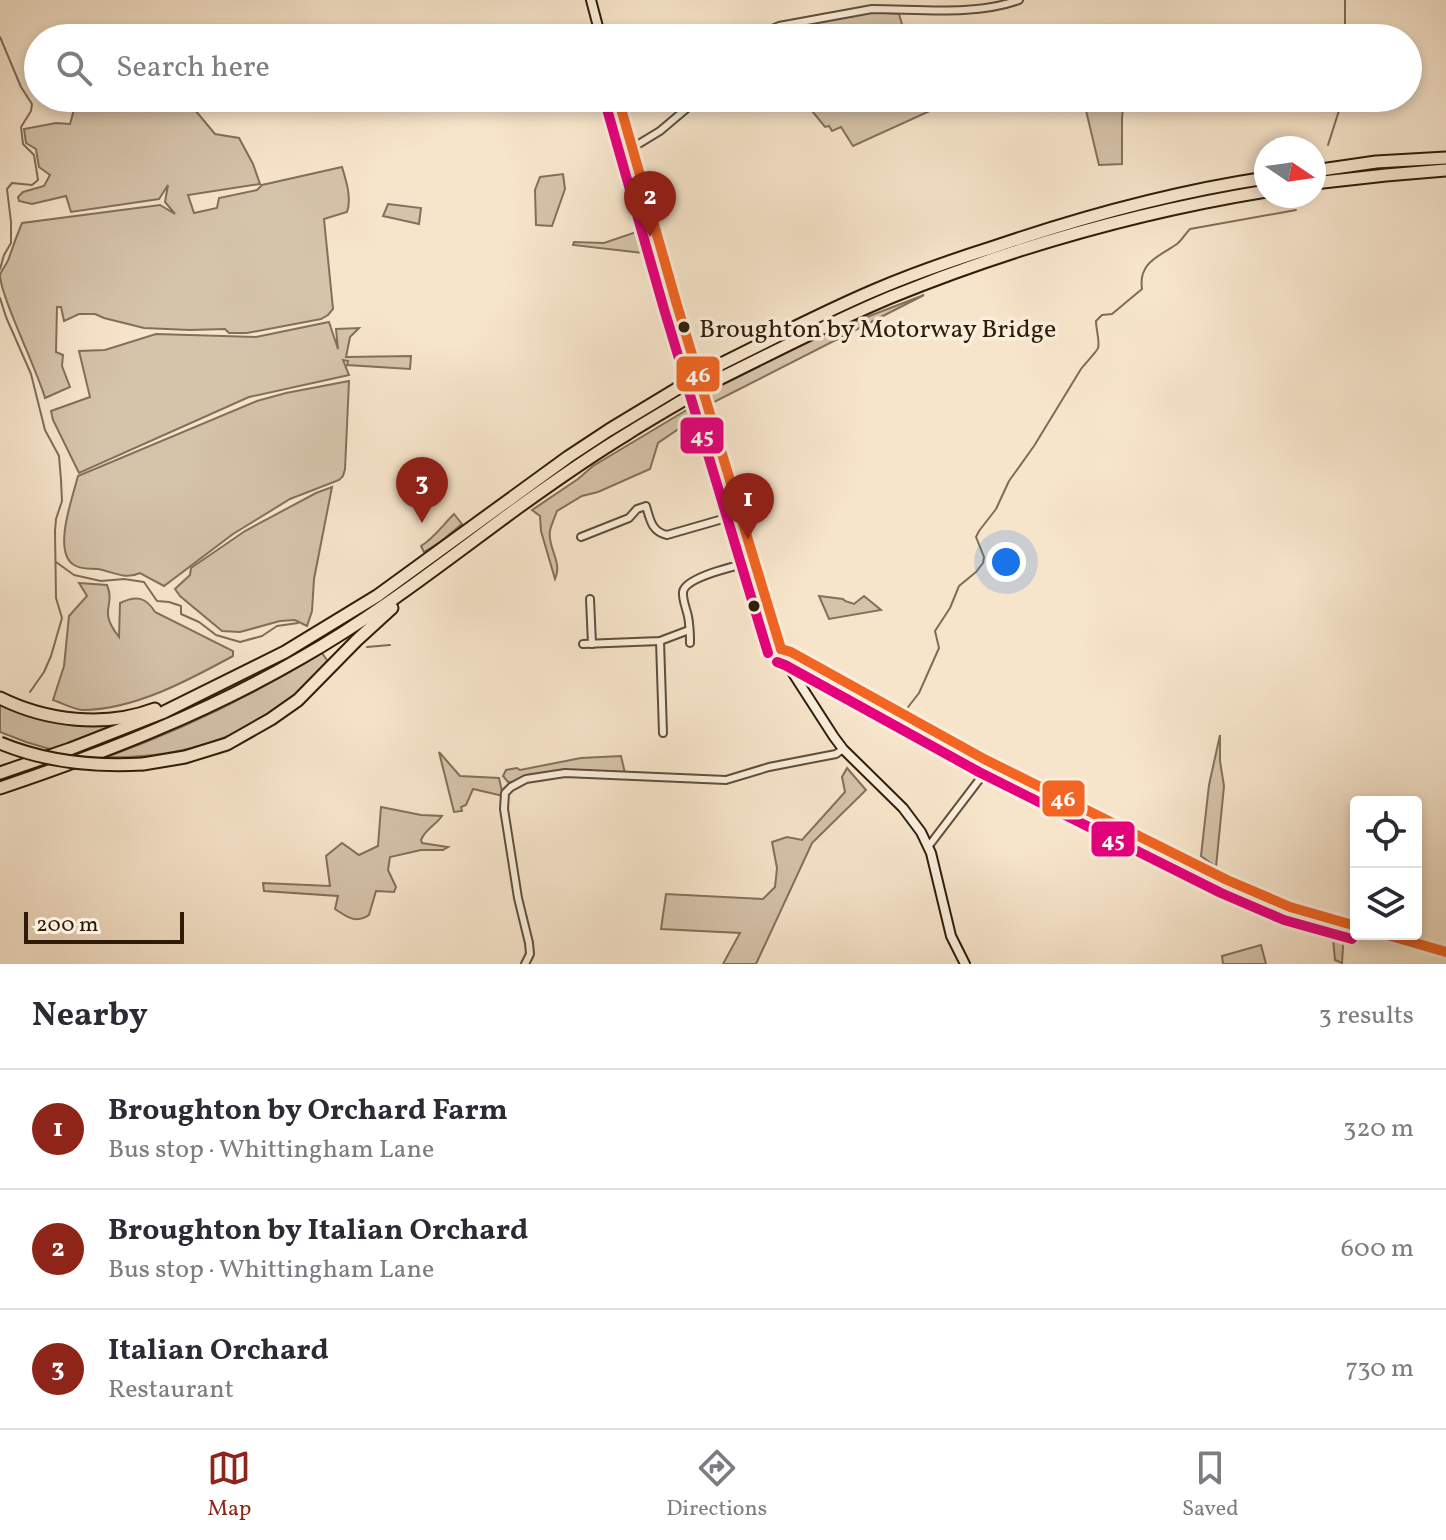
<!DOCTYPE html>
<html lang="en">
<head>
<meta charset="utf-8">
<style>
  :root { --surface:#fff; --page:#f2f2f3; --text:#2b2b33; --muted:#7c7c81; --line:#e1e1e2; --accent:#8f2418 }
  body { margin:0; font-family:Vollkorn,serif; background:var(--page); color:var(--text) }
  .controls { position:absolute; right:24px; bottom:24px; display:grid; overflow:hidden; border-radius:8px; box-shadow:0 4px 12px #0003 }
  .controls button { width:72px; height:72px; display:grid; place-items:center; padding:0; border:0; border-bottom:2px solid var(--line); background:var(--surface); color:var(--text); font:40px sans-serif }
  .compass { position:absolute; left:1254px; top:136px; width:72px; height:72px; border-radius:50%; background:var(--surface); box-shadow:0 4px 12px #0003; rotate:103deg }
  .scale { position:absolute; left:24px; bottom:20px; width:160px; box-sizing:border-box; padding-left:8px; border:4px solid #2e1c09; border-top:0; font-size:22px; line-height:28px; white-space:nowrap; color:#2e1c09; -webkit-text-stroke:6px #faeedd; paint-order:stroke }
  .you { position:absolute; left:1006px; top:562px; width:28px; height:28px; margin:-20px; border:6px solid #fff; border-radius:50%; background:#1a73e8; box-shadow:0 0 0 12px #1a73e833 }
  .badge { display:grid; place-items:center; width:52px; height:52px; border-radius:50%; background:var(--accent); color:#fff; font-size:26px; font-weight:700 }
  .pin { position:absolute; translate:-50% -66px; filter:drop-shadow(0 2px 4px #0008) }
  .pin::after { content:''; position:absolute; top:42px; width:28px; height:24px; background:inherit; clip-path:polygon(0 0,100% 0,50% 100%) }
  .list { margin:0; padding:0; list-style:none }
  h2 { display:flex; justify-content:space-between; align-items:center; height:104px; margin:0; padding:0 32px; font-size:34px }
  h2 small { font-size:26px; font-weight:400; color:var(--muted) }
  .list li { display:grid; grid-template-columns:52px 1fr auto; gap:24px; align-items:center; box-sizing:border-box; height:120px; padding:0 32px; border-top:2px solid var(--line) }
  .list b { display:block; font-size:30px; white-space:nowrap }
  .list p { margin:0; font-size:26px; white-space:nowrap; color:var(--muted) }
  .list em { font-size:26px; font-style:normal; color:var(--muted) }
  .icon { flex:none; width:44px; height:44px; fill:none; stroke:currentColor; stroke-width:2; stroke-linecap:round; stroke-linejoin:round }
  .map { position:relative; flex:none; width:1446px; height:964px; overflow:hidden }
  .search { position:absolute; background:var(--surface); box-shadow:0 4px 12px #0003; left:24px; right:24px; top:24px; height:88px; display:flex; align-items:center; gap:20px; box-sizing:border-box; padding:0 28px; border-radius:44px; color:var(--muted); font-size:30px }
  .sheet { height:464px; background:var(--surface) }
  nav { display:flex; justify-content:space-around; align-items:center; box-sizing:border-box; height:112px; border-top:2px solid var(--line); background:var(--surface); font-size:22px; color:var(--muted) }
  nav a { display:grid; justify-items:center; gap:4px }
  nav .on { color:var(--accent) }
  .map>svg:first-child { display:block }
  .green { fill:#d5c3aa; stroke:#82705a; stroke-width:2 }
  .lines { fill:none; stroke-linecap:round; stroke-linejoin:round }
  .stream { stroke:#7e6c56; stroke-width:2 }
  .street-casing { stroke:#604e3a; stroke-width:10 }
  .secondary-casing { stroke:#2e1c09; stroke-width:12 }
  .highway-casing { stroke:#2e1c09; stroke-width:15 }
  .street { stroke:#faeedd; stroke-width:6 }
  .secondary { stroke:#faeedd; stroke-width:8 }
  .highway { stroke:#f7e5cb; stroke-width:11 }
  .highway-bridge-casing { stroke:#2e1c09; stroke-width:15; stroke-linecap:butt }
  .highway-bridge { stroke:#f7e5cb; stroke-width:11 }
  .bus-1-casing { stroke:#faeedd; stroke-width:16 }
  .bus-2-casing { stroke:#faeedd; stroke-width:16 }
  .bus-1 { stroke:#f26522; stroke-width:10 }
  .bus-2 { stroke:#e5007d; stroke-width:10 }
  .bus-dot { fill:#2e1c09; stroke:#faeedd; stroke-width:3 }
  .labels { text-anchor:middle; stroke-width:7; stroke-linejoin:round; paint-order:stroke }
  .bus-label { font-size:26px; fill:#2e1c09; stroke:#faeedd; text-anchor:start }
  .line-badge { stroke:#faeedd; stroke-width:3 }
  .badge-label { font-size:22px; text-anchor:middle; font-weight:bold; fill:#fff }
</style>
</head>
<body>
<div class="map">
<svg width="1446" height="964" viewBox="0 0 1446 964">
  <rect width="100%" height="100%" fill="#f7e5cb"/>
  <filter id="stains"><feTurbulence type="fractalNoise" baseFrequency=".0025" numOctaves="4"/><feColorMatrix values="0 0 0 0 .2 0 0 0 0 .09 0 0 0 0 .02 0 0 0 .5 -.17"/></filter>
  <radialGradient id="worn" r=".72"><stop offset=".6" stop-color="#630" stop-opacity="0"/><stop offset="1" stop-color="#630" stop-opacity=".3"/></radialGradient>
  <g class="green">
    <path d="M869 12 899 14 906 38H808L804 23Z"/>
    <path d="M89 98H185L215 134 239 138 253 164 260 184 188 195 194 213 217 208 219 198 257 190 262 185 342 167C346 180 352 199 347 212L324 219 333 309 328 315 321 319 247 333H229L225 329 190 330 144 328 104 318 95 314H79L64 321 61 307H57L56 352 63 355 62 366 70 387 45 398C38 372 0 295 0 275 2 269 7 264 9 258 13 246 17 235 22 223L160 205 175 214 165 202 168 185 159 199 71 212 66 196 32 204 19 201 18 197 23 192 44 186 50 175 39 167 36 149 26 143 24 129 56 123 70 124 73 113V104Z"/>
    <path d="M824 98H940L943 105 853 146 841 127 832 131 829 126 825 127 808 106Z"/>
    <path d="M1083 98H1124L1122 118V164L1099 165Z"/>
    <path d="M563 174 565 189 552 226 536 225 535 190 540 177Z"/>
    <path d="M388 204 421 208 419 224 383 216Z"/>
    <path d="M645 229 652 254 573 245 574 242 604 243Z"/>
    <path d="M924 295 714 402 710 390 820 335Z"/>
    <path d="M329 322 338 349 336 329 359 328 350 337 346 357 411 356 410 369 347 365 348 361 343 360 349 375 249 397 79 473 53 420 51 411 90 397 79 351 105 350 156 334 256 337Z"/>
    <path d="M349 381 345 469 343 476 339 480 290 499 233 534 164 586 140 573C125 580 114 572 98 569 89 568 82 570 74 565 52 552 73 496 78 476L257 401 286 393Z"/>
    <path d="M700 402 702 413 658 443 650 469 598 492 582 496 557 511C555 517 551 525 550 531 547 547 563 562 555 579L541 531 540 516 532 510 578 479 593 466Z"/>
    <path d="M332 487 314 579 312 611 307 626 295 620 280 621 240 632 222 631 180 596 175 589 190 575 191 568 245 531 316 493Z"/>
    <path d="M454 514 462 524 440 542 424 552 421 546C434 538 442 526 454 514Z"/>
    <path d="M79 583 107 585C116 607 97 609 119 637L120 603C136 595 146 597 155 612L233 651V656C189 680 134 710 82 710 73 709 62 703 53 700L64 666 69 616 87 596Z"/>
    <path d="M819 596 843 599 845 601 854 604 864 596 881 610 829 619Z"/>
    <path d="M322 653 329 663C319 673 309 684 298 694 245 739 176 759 106 757 183 730 253 695 322 653Z"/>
    <path d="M0 703 16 710 129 722 53 750 26 742 0 732Z"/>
    <path d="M1220 735V761L1224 786 1216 867 1201 856 1209 785Z"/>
    <path d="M439 752 460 776 499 778 503 796 473 789 466 805 461 807 462 811 454 812Z"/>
    <path d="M621 756 625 773 562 770 524 777 515 782H508L503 776 506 770 517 768 520 770 581 758Z"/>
    <path d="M847 768 866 790 812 843 756 964H723L740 933 661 929 666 894 763 899 775 887 777 868 772 842 787 837 802 840 845 792 842 777Z"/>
    <path d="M381 807 421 815 442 816C435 826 426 828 421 840L422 843 448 847 443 850H421L390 857 388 870 396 887 394 892 376 891 369 915C356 924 347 917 335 909L338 896 264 891 263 883 330 886 326 856 342 843 359 855 378 846Z"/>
    <path d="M1305 917 1330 924 1341 930 1343 947 1342 963 1335 960 1333 939 1303 921Z"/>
    <path d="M1261 945 1266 964H1223L1222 956Z"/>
  </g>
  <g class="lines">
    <g class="stream">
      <path d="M1345 0V38"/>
      <path d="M0 37 21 87 32 104 31 111 21 127 23 144 34 155 38 180 32 185 12 183 7 189 11 222V243L4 255 0 269"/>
      <path d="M1328 145 1343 98"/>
      <path d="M0 298 6 317 31 374 45 430 59 456 61 480 62 501 56 519 55 531 56 598 62 618 51 656 44 672 30 692"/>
      <path d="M56 562 74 575 101 581 124 579 144 582 157 601 169 602 181 606V614L199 622 216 635 240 642 262 636 277 626 298 623"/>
      <path d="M367 647 390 645"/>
      <path d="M905 711 919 693 939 648 935 631 950 608 959 586 976 572 983 563 984 557 976 537 979 531 996 509 1009 481 1034 446 1081 369C1084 365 1098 350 1098 348 1100 342 1096 329 1096 321L1102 315 1112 314 1142 289C1138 262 1160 256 1177 244 1182 240 1185 234 1190 229L1296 210"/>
    </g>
    <g class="street-casing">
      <g id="street">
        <path d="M758 38 767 31 779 26 872 9C918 9 975 16 1019 0"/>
        <path d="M632 148 660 131 699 98"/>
        <path d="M581 537 629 518 637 509 646 506C650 520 652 532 667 535L740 514"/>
        <path d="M590 599 592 644"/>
        <path d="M660 641 663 733"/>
        <path d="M690 643C690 637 690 630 689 624 689 613 682 602 683 592 685 577 739 565 753 562"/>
        <path d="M583 644 660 641 689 630"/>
        <path d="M928 847 992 763"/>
        <path d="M525 964 530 954 529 943 518 898 504 809 505 793 511 787 526 779 565 773 726 780 769 767 836 754 843 749"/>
      </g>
    </g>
    <g class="secondary-casing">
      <g id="secondary">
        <path d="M591 0 601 38"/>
        <path d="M618 98 653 226 753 562 785 661 834 737 843 749 903 808 921 832 931 853 951 936 965 964"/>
        <path d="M781 649 791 652 902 715 986 760 1227 880 1290 907 1356 926"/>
        <path d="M1384 934 1446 952"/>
      </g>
    </g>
    <g class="highway-casing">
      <g id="highway">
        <path d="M1314 171 1376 162 1446 158"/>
        <path d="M1314 183 1386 175 1446 170"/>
        <path d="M713 368C766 342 819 314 873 291 912 274 953 260 994 247 1082 217 1173 192 1266 178"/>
        <path d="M715 381C774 352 831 322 891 297 1011 248 1138 212 1266 191"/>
        <path d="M0 698C46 721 105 728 155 709"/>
        <path d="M143 764 185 757 227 744 271 719 298 700 357 640 392 608"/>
        <path d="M0 773 70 749 162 713 285 652 377 596 568 457 609 430 690 381"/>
        <path d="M0 788C104 753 206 713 301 658 377 615 445 561 516 509 552 483 589 457 627 434 649 420 672 407 695 393"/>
      </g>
    </g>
    <use href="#street" class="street"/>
    <use href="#secondary" class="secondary"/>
    <use href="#highway" class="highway"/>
    <g class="highway-bridge-casing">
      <g id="highway-bridge">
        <path d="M690 381 713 368"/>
        <path d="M695 393 715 381"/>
        <path d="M0 743C46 762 93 767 143 764"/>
      </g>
    </g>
    <use href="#highway-bridge" class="highway-bridge"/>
    <g class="bus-1-casing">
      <g id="bus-1">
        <path d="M618 98 677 305 781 649"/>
        <path d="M781 649 791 652 986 760 1227 880 1290 907 1356 926"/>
        <path d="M1384 934 1446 952"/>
      </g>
    </g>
    <g class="bus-2-casing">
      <g id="bus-2">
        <path d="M605 102 664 309 768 653"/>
        <path d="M777 662 785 665 979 772 1221 893 1284 920 1352 939"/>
      </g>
    </g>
    <use href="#bus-1" class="bus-1"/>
    <use href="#bus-2" class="bus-2"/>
  </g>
  <g class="bus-dot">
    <circle cx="684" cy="327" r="7"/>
    <circle cx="754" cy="606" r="7"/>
  </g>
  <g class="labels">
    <g class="bus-label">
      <text x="699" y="337">Broughton by Motorway Bridge</text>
    </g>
  </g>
  <g class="line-badge">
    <rect x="675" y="355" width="46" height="38" rx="8" fill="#f26522"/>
    <rect x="679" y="416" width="46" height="39" rx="8" fill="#e5007d"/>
    <rect x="1041" y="779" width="45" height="39" rx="8" fill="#f26522"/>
    <rect x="1090" y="820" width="46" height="38" rx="8" fill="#e5007d"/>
  </g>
  <g class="badge-label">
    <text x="698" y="382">46</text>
    <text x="702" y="443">45</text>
    <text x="1063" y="806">46</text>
    <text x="1113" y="847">45</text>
  </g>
  <rect width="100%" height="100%" filter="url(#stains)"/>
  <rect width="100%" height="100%" fill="url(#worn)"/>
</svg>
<div class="controls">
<button><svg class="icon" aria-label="locate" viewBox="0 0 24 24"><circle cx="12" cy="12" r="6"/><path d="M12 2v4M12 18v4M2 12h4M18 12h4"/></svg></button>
<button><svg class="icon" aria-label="layers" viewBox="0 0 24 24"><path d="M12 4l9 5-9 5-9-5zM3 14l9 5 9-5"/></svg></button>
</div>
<svg class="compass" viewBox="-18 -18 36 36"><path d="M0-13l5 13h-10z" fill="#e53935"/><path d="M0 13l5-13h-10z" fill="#7c7c81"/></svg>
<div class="scale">200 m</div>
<div class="you"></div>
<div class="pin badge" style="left:748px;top:539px">1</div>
<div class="pin badge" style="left:650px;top:237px">2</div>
<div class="pin badge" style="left:422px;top:523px">3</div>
<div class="search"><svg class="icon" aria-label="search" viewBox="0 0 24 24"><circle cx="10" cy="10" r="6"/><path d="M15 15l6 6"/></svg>Search here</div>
</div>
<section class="sheet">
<h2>Nearby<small>3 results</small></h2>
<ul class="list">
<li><span class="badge">1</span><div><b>Broughton by Orchard Farm</b><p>Bus stop · Whittingham Lane</p></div><em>320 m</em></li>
<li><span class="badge">2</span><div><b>Broughton by Italian Orchard</b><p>Bus stop · Whittingham Lane</p></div><em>600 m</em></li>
<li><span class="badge">3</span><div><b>Italian Orchard</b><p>Restaurant</p></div><em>730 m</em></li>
</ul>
</section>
<nav>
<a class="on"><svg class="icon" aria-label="map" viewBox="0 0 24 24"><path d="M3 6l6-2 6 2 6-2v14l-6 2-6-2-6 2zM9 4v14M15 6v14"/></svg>Map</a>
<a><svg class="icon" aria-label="directions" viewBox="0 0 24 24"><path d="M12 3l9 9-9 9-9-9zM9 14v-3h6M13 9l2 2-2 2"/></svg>Directions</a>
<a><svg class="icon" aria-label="saved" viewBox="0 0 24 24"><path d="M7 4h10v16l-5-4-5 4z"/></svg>Saved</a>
</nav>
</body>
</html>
